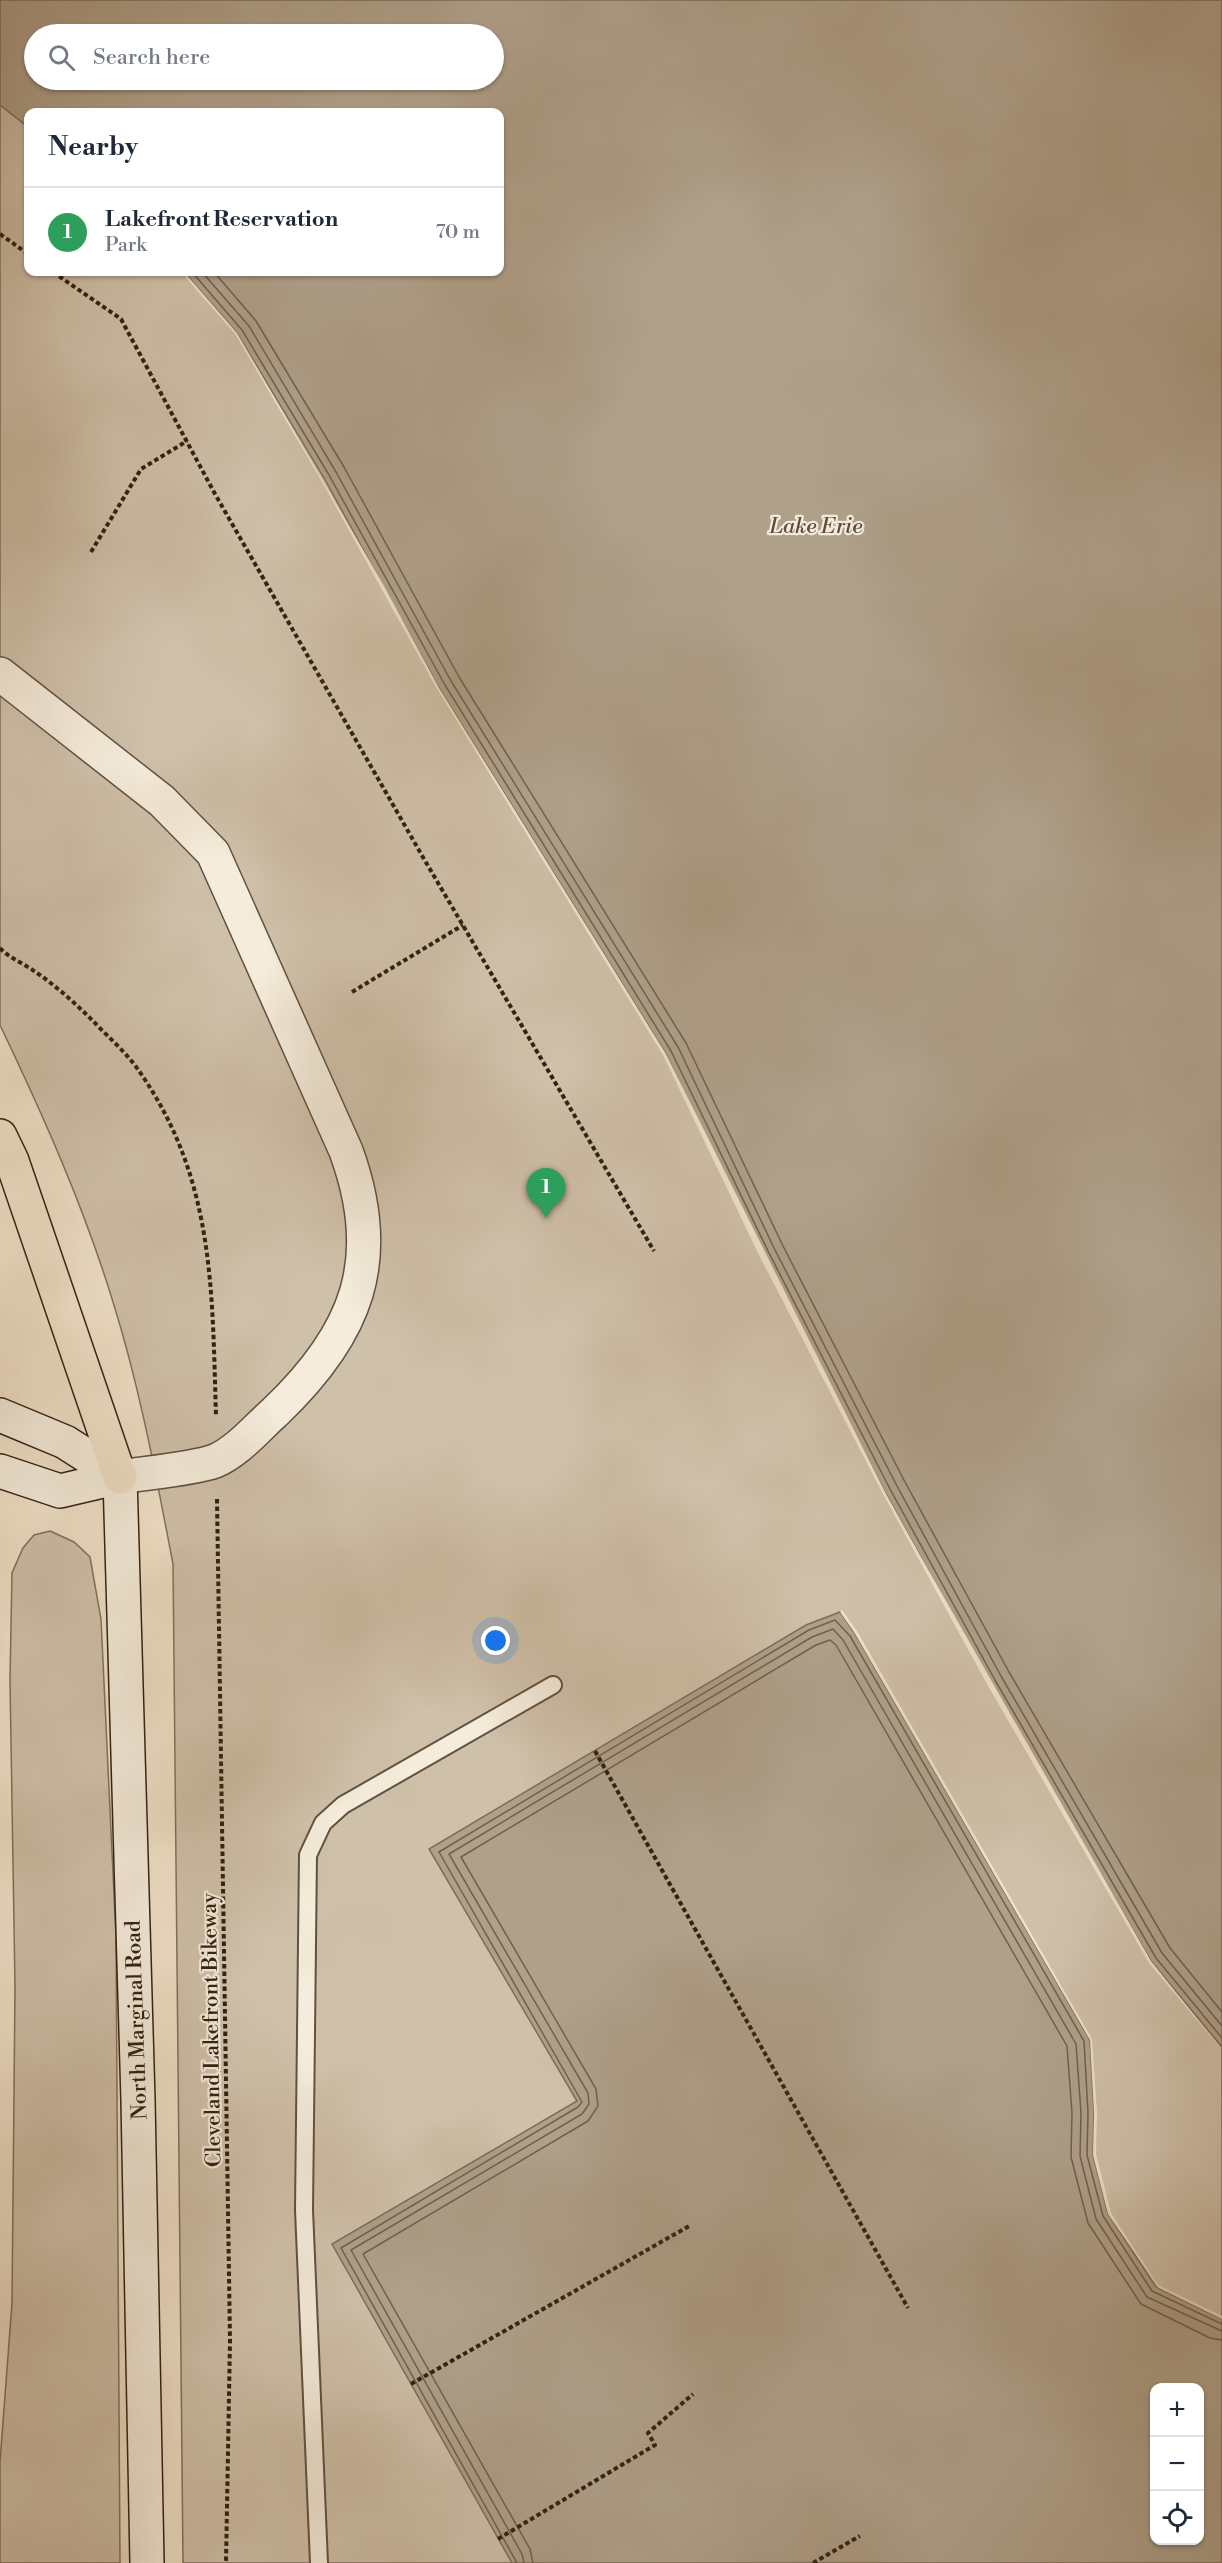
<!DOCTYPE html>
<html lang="en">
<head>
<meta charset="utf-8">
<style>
  :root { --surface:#fff; --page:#f6f6f7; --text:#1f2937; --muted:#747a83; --line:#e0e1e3; --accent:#1a73e8 }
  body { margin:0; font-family:"Libre Bodoni",serif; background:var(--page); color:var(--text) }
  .controls { position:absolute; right:18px; bottom:18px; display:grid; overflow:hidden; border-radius:12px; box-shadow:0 2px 4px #0004 }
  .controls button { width:54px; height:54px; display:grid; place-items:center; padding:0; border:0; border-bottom:2px solid var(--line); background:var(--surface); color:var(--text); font:30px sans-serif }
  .you { position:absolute; left:496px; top:1641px; width:21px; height:21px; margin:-15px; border:4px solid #fff; border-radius:50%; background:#1a73e8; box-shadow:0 0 0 9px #1a73e833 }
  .badge { display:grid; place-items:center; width:39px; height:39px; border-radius:50%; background:var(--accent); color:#fff; font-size:20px; font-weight:700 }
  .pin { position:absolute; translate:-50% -50px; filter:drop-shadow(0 2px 3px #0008) }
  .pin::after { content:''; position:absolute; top:32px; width:21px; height:18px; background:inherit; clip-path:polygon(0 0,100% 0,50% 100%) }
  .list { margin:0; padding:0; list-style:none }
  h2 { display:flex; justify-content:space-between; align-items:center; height:78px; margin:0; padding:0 24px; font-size:26px }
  h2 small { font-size:20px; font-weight:400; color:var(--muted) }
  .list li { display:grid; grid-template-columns:39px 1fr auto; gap:18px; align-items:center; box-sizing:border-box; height:90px; padding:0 24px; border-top:2px solid var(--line) }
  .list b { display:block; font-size:22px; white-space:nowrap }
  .list p { margin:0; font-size:20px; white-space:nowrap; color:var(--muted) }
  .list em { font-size:20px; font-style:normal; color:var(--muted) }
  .icon { flex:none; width:33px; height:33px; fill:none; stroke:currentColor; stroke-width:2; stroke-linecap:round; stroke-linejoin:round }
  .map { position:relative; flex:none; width:1222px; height:2563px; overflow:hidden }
  .search { position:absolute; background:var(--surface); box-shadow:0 2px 4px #0004; left:24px; top:24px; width:480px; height:66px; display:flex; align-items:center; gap:15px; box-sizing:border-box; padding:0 21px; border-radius:33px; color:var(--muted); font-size:22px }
  .panel { position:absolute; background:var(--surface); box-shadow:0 2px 4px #0004; left:24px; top:108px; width:480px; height:168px; border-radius:12px }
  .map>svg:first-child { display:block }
  .green { fill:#cfc0a9; stroke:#80705e; stroke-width:1.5; fill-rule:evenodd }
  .water { fill:#afa08a; stroke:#7c6d5a; stroke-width:1.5; fill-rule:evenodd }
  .pier { fill:#f0e1c8 }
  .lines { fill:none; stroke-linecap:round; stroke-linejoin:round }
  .shore { stroke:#70604e; stroke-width:1.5 }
  .service-casing { stroke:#605140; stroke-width:20 }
  .minor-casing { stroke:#605140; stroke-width:36 }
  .secondary-casing { stroke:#302112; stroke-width:36 }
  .motorway-casing { stroke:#302112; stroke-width:36 }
  .path { stroke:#302112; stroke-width:4; stroke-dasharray:4.5 3; stroke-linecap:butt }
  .service { stroke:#f5ecdb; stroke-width:16 }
  .minor { stroke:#f5ecdb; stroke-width:33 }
  .secondary { stroke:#f5ecdb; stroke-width:33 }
  .motorway { stroke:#f0e1c8; stroke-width:33 }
  .labels { text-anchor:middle; stroke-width:4.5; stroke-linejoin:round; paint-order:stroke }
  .street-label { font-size:21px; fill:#302112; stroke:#f5ecdb }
  .water-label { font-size:22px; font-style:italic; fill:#5c4d3c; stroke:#f5ecdb }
</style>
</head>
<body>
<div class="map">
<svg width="1222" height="2563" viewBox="0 0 1222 2563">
  <rect width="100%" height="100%" fill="#f0e1c8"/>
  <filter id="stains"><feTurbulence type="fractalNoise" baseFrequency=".00333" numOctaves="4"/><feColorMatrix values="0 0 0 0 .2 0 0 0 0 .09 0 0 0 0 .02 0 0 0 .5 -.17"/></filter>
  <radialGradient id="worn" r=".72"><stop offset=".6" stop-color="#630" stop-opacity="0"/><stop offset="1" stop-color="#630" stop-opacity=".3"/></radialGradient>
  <g class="green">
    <path d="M0 0 34 34V80L28 112V272H476L1222 1596V2563H183L173 1564C156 1476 140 1388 113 1302 84 1207 43 1115 0 1025ZM1154 2388H1200V2540H1154Z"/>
    <path d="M50 1531 74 1542 90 1557 101 1619 116 1937 120 2563H0V2462L12 2303 15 1987 10 1680 12 1573 23 1548 34 1535Z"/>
  </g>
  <g class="water">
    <path d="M0 0H1222V2047L1151 1961 990 1683 885 1492 763 1256 666 1054 439 688 324 478 237 333 184 272H500V112H28V127L0 105ZM34 34H494V80H34Z"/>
    <path d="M840 1612 854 1632 1090 2040 1094 2113 1093 2155 1108 2214 1156 2287 1222 2319V2563H512L332 2244 577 2101 429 1849 806 1625ZM1154 2388H1200V2540H1154Z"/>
  </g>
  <g class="pier">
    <path d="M181 272H184L237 333 383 584 439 688 666 1054 885 1492 921 1557 1151 1961 1222 2050 1149 1963 987 1684 883 1494 760 1257 663 1055 437 689 321 480 235 334Z"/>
    <path d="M842 1610 857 1631 1092 2039 1097 2113 1096 2154 1111 2213 1158 2285 1222 2316V2319L1159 2288 1108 2214 1093 2155 1094 2113 1090 2040 854 1632 840 1612Z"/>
  </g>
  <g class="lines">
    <g class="shore">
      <path d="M192 272 242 330 329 475 445 685 671 1051 769 1253 890 1489 995 1680 1156 1958 1222 2038"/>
      <path d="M202 272 249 326 336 472 451 681 678 1047 775 1250 897 1486 1001 1676 1162 1953 1222 2026"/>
      <path d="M214 272 256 321 344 467 459 677 686 1043 783 1246 905 1482 1009 1672 1170 1948 1222 2012"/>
      <path d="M517 2563 341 2248 578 2107 582 2102 439 1852 809 1630 835 1620 850 1636 1084 2041 1088 2113 1087 2155 1103 2216 1152 2291 1222 2324"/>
      <path d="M524 2563 522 2554 351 2250 582 2114 589 2104 588 2093 449 1854 812 1637 833 1629 843 1640 1076 2044 1081 2113 1080 2156 1096 2219 1147 2297 1222 2331"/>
      <path d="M533 2563 530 2549 363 2254 588 2121 598 2106 596 2089 461 1857 816 1645 830 1640 836 1645 1067 2046 1072 2113 1071 2157 1088 2223 1141 2304 1210 2338 1222 2340"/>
    </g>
    <g class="service-casing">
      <path id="service" d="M319 2563 304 2210 308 1855 323 1823 343 1805 553 1685"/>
    </g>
    <g class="minor-casing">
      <path id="minor" d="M0 674 162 801 213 853 346 1151C386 1260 357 1334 275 1412 257 1428 237 1452 215 1461 193 1469 146 1473 120 1477"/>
    </g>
    <g class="secondary-casing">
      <g id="secondary">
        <path d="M0 1415 65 1442 120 1477"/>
        <path d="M0 1471 60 1491 120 1477"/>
        <path d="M120 1477 138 2100 147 2563"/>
      </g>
    </g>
    <g class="motorway-casing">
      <path id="motorway" d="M0 1136 12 1161 120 1477"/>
    </g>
    <g class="path">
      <path d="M0 234 28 254"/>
      <path d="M53 272 121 319 215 494 424 859 654 1251"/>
      <path d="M91 552 141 469 187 441"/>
      <path d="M0 948C9 958 23 963 34 971 55 985 75 1003 93 1021 108 1037 127 1053 139 1071 215 1179 212 1291 216 1416"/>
      <path d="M352 992 463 925"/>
      <path d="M217 1499 230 2340 226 2563"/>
      <path d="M595 1751 908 2308"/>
      <path d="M411 2384 691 2225"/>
      <path d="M498 2539 655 2445 648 2433 693 2394"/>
      <path d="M813 2563 860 2536"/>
    </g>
    <use href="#service" class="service"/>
    <use href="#minor" class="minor"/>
    <use href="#secondary" class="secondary"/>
    <use href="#motorway" class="motorway"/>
  </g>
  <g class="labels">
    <g class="street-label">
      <text transform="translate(136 2020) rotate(-92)" y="7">North Marginal Road</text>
      <text transform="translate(211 2030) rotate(-91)" y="7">Cleveland Lakefront Bikeway</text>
    </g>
    <g class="water-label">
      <text x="816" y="533">Lake Erie</text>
    </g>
  </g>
  <rect width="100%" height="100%" filter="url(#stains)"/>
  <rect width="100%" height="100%" fill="url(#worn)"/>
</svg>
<div class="controls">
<button>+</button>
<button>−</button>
<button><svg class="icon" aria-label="locate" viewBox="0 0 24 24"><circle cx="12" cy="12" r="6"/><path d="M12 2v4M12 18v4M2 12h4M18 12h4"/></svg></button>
</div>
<div class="you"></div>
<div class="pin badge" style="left:546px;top:1218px;background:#2e9e5b">1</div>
<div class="search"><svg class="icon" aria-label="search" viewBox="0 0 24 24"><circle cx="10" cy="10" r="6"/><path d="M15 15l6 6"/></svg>Search here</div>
<section class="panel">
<h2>Nearby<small></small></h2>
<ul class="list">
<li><span class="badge" style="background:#2e9e5b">1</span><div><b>Lakefront Reservation</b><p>Park</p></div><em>70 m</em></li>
</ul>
</section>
</div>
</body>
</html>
